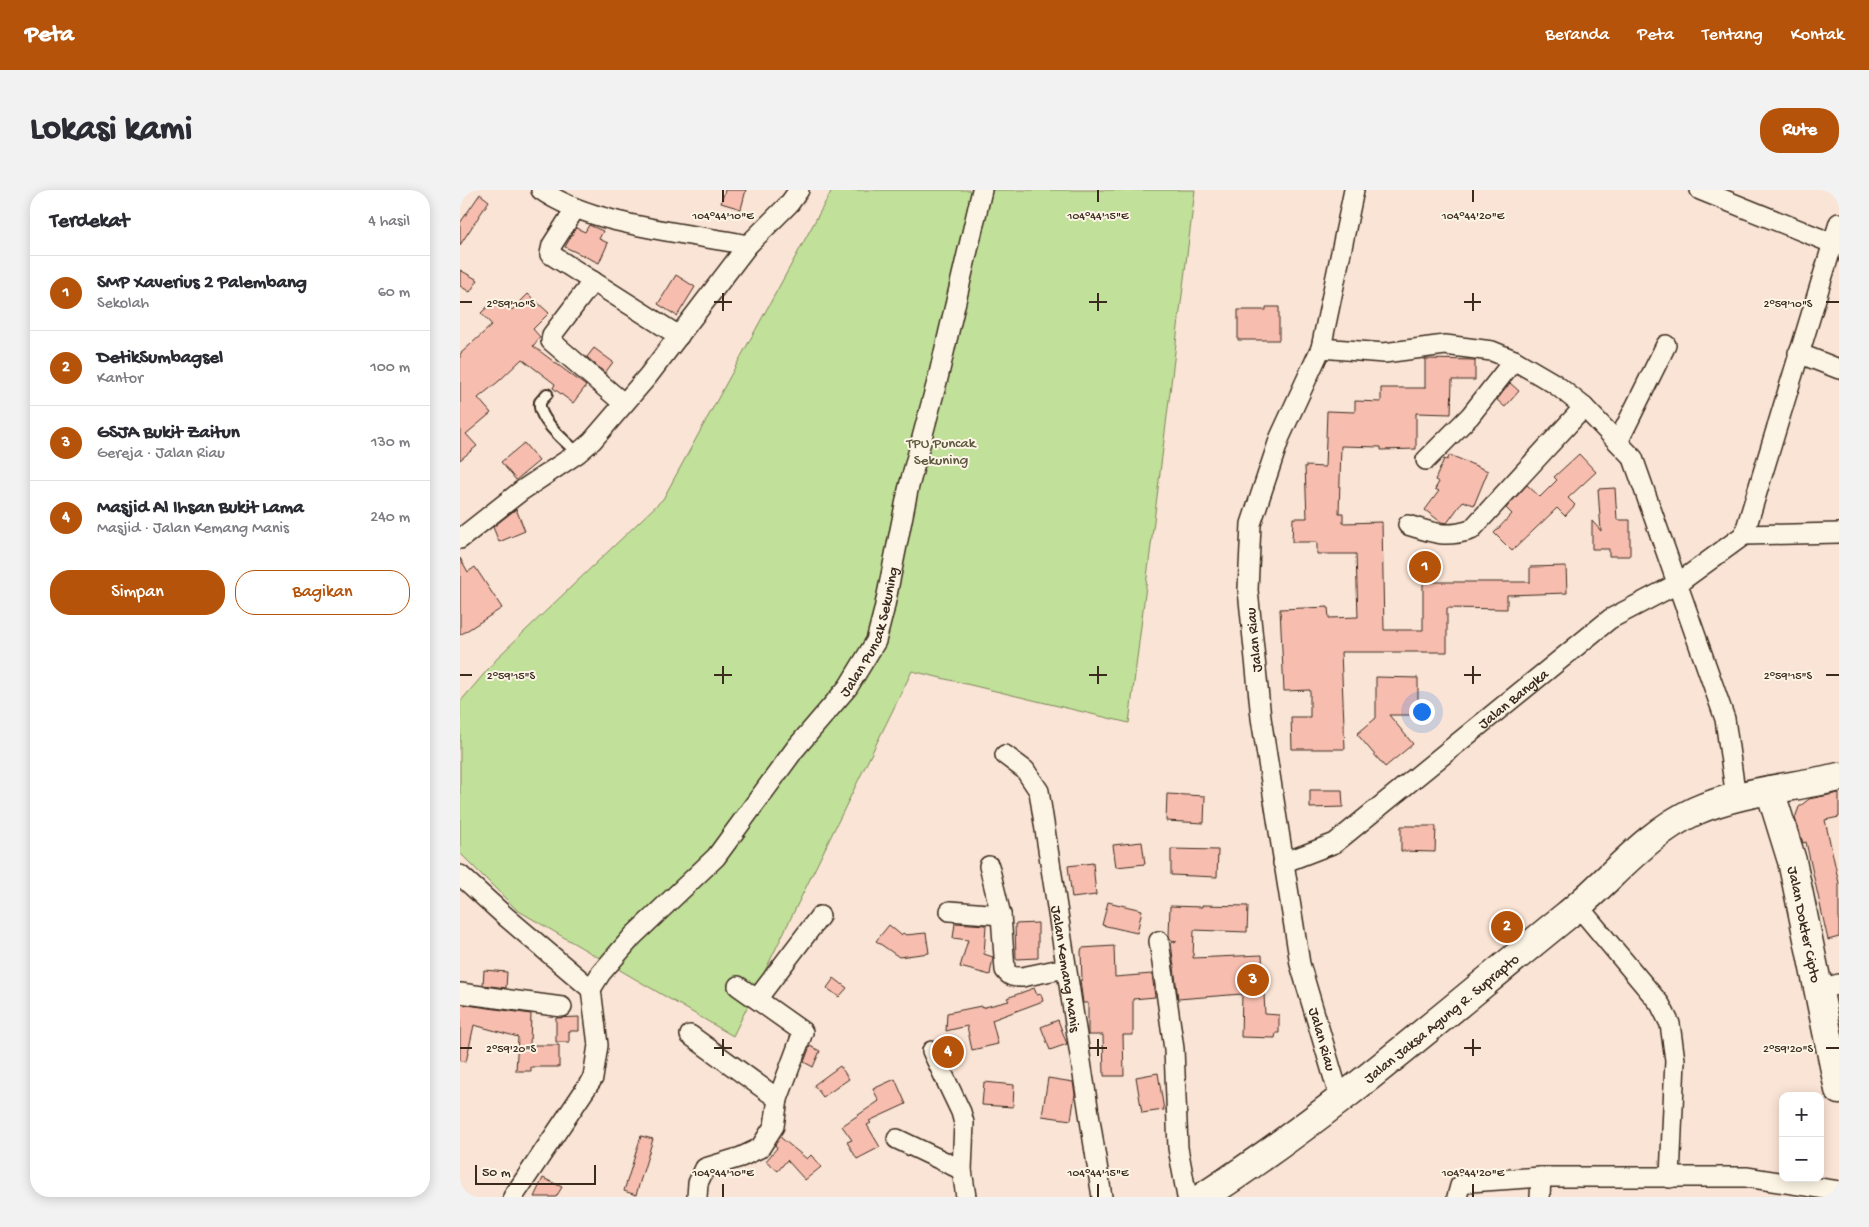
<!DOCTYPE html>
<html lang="id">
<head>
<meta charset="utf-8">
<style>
  :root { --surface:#fff; --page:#f2f2f3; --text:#2b2b33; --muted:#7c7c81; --line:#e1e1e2; --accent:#b45309 }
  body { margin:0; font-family:"Gochi Hand",sans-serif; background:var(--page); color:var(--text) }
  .controls { position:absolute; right:15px; bottom:15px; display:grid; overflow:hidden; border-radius:10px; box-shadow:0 2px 12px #0003 }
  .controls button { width:45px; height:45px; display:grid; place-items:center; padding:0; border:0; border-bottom:1px solid var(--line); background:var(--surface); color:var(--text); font:25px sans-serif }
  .scale { position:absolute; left:15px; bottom:12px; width:121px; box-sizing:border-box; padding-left:5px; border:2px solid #3b2a1e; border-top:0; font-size:14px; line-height:18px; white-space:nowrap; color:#3b2a1e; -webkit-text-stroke:4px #fcf5e5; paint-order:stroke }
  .you { position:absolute; left:961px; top:521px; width:18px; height:18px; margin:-12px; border:4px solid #fff; border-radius:50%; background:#1a73e8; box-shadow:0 0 0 8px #1a73e833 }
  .badge { display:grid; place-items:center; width:32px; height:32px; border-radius:50%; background:var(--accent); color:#fff; font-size:16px; font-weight:700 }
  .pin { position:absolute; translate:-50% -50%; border:2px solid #fff; box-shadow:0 1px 5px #0006 }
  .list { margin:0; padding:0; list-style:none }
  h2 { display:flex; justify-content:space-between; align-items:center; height:65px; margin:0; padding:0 20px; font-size:21px }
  h2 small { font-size:16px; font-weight:400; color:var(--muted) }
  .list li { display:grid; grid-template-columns:32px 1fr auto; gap:15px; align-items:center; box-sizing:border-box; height:75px; padding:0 20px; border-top:1px solid var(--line) }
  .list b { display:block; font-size:19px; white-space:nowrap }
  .list p { margin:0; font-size:16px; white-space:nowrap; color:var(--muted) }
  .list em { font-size:16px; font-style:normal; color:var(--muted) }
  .actions { display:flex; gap:10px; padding:15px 20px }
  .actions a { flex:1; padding:11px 0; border:1px solid var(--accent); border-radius:20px; text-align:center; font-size:18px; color:var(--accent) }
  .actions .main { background:var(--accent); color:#fff }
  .map { position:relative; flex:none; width:1379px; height:1007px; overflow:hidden; border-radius:20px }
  header { display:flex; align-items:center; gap:30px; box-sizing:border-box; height:70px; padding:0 25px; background:var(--accent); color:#fff }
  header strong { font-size:24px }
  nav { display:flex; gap:28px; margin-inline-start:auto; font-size:18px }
  .intro { display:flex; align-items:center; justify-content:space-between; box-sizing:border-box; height:120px; padding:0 30px }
  h1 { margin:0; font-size:35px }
  .button { padding:12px 22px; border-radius:20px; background:var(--accent); color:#fff; font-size:18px; font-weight:700 }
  main { display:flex; gap:30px; padding:0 30px }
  aside { flex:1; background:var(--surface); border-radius:20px; box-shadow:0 2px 12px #0003 }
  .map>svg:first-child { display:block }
  .green { fill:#c1e099; stroke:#7e855c }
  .building { fill:#f7beaf; stroke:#3b2a1e }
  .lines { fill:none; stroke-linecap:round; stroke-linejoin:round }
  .lane-casing { stroke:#3b2a1e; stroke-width:14 }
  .street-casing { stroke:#3b2a1e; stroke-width:22 }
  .secondary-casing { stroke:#3b2a1e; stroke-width:31 }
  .lane { stroke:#fcf5e5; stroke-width:10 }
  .street { stroke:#fcf5e5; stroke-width:19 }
  .secondary { stroke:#fcf5e5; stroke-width:28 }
  .ticks { fill:none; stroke:#3b2a1e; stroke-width:2 }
  .labels { text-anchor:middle; stroke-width:4; stroke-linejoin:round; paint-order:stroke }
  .park-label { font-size:15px; fill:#5c583d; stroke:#fcf5e5 }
  .street-label { font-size:15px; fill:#3b2a1e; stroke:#fcf5e5 }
  .ticks-label { font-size:12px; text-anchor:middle; fill:#3b2a1e; stroke:#fcf5e5; stroke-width:4; stroke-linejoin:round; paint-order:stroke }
</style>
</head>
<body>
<header>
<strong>Peta</strong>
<nav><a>Beranda</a><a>Peta</a><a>Tentang</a><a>Kontak</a></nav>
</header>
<div class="intro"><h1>Lokasi kami</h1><a class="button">Rute</a></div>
<main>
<aside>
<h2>Terdekat<small>4 hasil</small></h2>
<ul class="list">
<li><span class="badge">1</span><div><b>SMP Xaverius 2 Palembang</b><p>Sekolah</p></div><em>60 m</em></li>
<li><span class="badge">2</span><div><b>DetikSumbagsel</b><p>Kantor</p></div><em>100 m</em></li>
<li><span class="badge">3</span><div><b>GSJA Bukit Zaitun</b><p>Gereja · Jalan Riau</p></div><em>130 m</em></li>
<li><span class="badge">4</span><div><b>Masjid Al Ihsan Bukit Lama</b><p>Masjid · Jalan Kemang Manis</p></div><em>240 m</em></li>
</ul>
<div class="actions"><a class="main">Simpan</a><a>Bagikan</a></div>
</aside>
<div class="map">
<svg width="1379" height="1007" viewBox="0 0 1379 1007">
  <rect width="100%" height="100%" fill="#fae4d5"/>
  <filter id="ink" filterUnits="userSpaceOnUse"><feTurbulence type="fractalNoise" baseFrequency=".02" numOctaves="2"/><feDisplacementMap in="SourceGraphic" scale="10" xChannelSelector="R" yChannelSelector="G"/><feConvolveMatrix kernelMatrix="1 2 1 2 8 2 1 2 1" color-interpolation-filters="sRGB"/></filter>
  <g filter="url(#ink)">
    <path class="green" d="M372 0H735L669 533 452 481 273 846 57 720 0 663V512L41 464 203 309Z"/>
    <g class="building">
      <path d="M265 0H286L281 19 261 13Z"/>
      <path d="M20 4 29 11 0 55V33Z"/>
      <path d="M129 35 143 41 139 49 148 53 139 73 105 57 116 38 125 42Z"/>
      <path d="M0 80 18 90 10 102 0 96Z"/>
      <path d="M216 85 235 97 217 126 198 114Z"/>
      <path d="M68 104 89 123 73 139 80 147 73 156 126 196 113 213 93 198 95 194 62 169 39 191 18 208 31 223 6 244 17 256 0 270V164L32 135 21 123 35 110 39 114 44 110 52 120Z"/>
      <path d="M806 117H819V150H778V120H806Z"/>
      <path d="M134 158 153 172 145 183 127 167Z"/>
      <path d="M965 169 1015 170V190H992L991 224 956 223V259L921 260V257L881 256 879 323H883V333L922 332 924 440H963V392H1070V377L1106 376 1107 403 1047 405V419L987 418V462H881L885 559H832L831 527H850V500L824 501 820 419 868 417 869 428 898 427 896 364H857V352H832L833 328H847L845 276 865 277 867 221 895 222V211L921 212V198H965Z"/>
      <path d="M1050 193 1059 201 1045 217 1037 210Z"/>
      <path d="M64 253 79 271 56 290 41 272Z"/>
      <path d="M1119 264 1136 282 1108 308 1115 315 1105 326 1097 318 1052 361 1034 343 1052 324 1046 318 1067 295 1080 307 1097 290 1094 287Z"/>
      <path d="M990 265 1028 281 1014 315 1003 311 987 333 981 332 965 320 979 301 975 299 979 292 975 290 984 269 987 270Z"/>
      <path d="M1155 298 1157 330H1170V366H1149V359H1132V331L1141 341 1138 299Z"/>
      <path d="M56 319 65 341 39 352 33 337Z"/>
      <path d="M0 368 8 382 15 377 42 418 0 445Z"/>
      <path d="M916 487 958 488V525H929L953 554 925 577 897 544 916 528Z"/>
      <path d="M850 600H882L883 617 850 618Z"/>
      <path d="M1379 603V627L1365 630 1379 693V747L1368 750 1346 652 1343 653 1335 628 1339 617 1349 609Z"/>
      <path d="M707 604 745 606 744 633 706 631Z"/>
      <path d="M941 636H976L975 662 941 661Z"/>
      <path d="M682 652 685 674 656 677 653 655Z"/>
      <path d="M711 659 758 660 757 687 711 685Z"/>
      <path d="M633 673 636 705 612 708 608 676Z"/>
      <path d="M648 712 682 720 677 743 642 735Z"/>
      <path d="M742 715 788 716 787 742 734 740 733 768 802 765 805 824 819 825V843H816L815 848 781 847 782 804 718 809 711 753 717 751 710 750 709 746 710 716 742 717Z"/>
      <path d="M495 733 526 735 524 764 533 767 530 785 500 777 508 750 493 748Z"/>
      <path d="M578 733V768L556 769 555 734Z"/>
      <path d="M429 735 441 745 443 743 446 745 466 743 469 763 439 767 416 751Z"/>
      <path d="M654 756 655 787 692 784 695 807 673 809V845H663L664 886H644L643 845H628V813H623L620 790H622L621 761 622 758Z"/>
      <path d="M24 780 47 782 46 798 23 795Z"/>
      <path d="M374 788 387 798 379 807 367 798Z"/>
      <path d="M574 798 577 805 581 804 583 811 532 830 538 854 512 860 507 836 486 841 487 823 521 816V818L549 811 547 808Z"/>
      <path d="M0 814 71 824 70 855H99V877H71V881H56L58 847 14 835 6 872 0 871Z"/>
      <path d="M119 827V841H109V852H96V828Z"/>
      <path d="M598 830 607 854 590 860 581 837Z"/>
      <path d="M350 856 360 861 353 877 344 872Z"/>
      <path d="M380 876 389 889 363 907 354 895Z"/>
      <path d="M698 883 704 920 682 923 676 887Z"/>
      <path d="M588 888 613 892 615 904 611 930 582 926Z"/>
      <path d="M435 889 446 914 409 931 411 933 407 935 420 957 397 969 387 952 392 950 382 936 419 911 413 899Z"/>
      <path d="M524 892 554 895 553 917 522 915Z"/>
      <path d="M181 946 193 949 176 1005 164 1001Z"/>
      <path d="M320 947 347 969 351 965 361 977 345 990 327 970 318 981 306 971 317 958 315 955Z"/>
      <path d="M83 988 102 997 96 1007H74Z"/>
    </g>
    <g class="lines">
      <g class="lane-casing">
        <path id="lane" d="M87 204 80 212C77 229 107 253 118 263"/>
      </g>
      <g class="street-casing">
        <g id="street">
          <path d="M81 0C132 36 228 43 288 55"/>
          <path d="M1240 0 1379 56"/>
          <path d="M115 19 92 55 90 64 219 146"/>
          <path d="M133 91 92 145 91 151 163 213"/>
          <path d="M861 158 924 163 985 155 1032 161 1054 170 1095 194 1124 217 1173 268 1265 529 1276 608"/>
          <path d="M1338 163 1379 179"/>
          <path d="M1158 252 1206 155"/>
          <path d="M966 270 1010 226 1054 170"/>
          <path d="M948 335C973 343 985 348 1011 340L1124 217"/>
          <path d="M1284 345 1379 33"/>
          <path d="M1284 345 1379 343"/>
          <path d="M0 349 61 301 118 263 132 251 188 186 288 55 329 14 339 0"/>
          <path id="s1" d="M545 565 565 580 579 601 642 1007"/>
          <path id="s2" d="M823 673 875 653 1150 429 1217 394 1284 345"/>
          <path d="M529 676 541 725 545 780C550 787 554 787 562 787L606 778"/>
          <path d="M0 685 45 726 131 799 138 855 133 888 53 1007"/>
          <path d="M1118 716 1200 814 1210 834 1215 870 1210 988"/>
          <path d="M490 721 541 725"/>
          <path d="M699 751 714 859 718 958 727 1007"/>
          <path id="s3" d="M131 799 141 783 173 746 256 667 335 559 388 497 416 451 424 420 448 300 478 188 522 0"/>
          <path d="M1358 800 1379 794"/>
          <path d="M0 803 102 817"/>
          <path d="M297 809 360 726"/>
          <path d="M230 845 318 909"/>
          <path d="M472 861 501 922 504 933 502 980 506 1007"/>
          <path d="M880 909 840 774 801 528 788 400 791 334 820 247 861 158 894 0"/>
          <path d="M437 949 502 980"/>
          <path d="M237 1007 238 993 245 978 281 967 300 958 314 936 318 909 343 842 278 796"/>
          <path d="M997 1007 1000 996 1010 992 1081 987H1286L1379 1001"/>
          <path d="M1080 1007 1081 987"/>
        </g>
      </g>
      <g class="secondary-casing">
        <g id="secondary">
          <path id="s4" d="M1310 600 1332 671 1379 900"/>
          <path id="s5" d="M743 1007C872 924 987 822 1106 726 1150 691 1183 645 1235 621 1280 601 1332 598 1379 587"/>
        </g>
      </g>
      <use href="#lane" class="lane"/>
      <use href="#street" class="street"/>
      <use href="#secondary" class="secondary"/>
    </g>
  </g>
  <path class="ticks" d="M263 0V12M638 0V12M1013 0V12M263 103V121M638 103V121M1013 103V121M0 112H12M254 112H272M629 112H647M1004 112H1021M1366 112H1379M263 476V494M638 476V494M1013 476V494M0 485H12M254 485H272M629 485H647M1004 485H1021M1366 485H1379M263 849V866M638 849V866M1013 849V866M0 858H12M254 858H272M629 858H647M1004 858H1021M1366 858H1379M263 994V1007M638 994V1007M1013 994V1007"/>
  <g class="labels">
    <g class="park-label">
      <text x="481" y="257">TPU Puncak<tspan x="481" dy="17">Sekuning</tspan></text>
    </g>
    <g class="street-label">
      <text dy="5" stroke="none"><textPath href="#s3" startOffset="458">Jalan Puncak Sekuning</textPath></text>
      <text transform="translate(793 450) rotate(-96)" y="5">Jalan Riau</text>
      <text dy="5" stroke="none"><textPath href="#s2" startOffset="285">Jalan Bangka</textPath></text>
      <text dy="5" stroke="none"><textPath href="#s4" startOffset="139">Jalan Dokter Cipto</textPath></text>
      <text dy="5" stroke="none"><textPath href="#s1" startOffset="230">Jalan Kemang Manis</textPath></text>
      <text dy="5" stroke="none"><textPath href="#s5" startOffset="298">Jalan Jaksa Agung R. Suprapto</textPath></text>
      <text transform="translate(863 849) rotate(74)" y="5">Jalan Riau</text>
    </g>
  </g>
  <g class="ticks-label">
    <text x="263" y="29">104°44'10"E</text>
    <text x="638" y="29">104°44'15"E</text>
    <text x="1013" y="29">104°44'20"E</text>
    <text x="51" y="117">2°59'10"S</text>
    <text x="1328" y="117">2°59'10"S</text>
    <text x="51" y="489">2°59'15"S</text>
    <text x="1328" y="489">2°59'15"S</text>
    <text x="51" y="862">2°59'20"S</text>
    <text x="1328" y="862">2°59'20"S</text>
    <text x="263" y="986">104°44'10"E</text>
    <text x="638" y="986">104°44'15"E</text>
    <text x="1013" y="986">104°44'20"E</text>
  </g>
</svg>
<div class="controls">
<button>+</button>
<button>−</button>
</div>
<div class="scale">50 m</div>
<div class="you"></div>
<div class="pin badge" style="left:965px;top:377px">1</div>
<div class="pin badge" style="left:1047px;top:737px">2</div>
<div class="pin badge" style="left:793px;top:790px">3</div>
<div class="pin badge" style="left:488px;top:862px">4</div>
</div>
</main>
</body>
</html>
